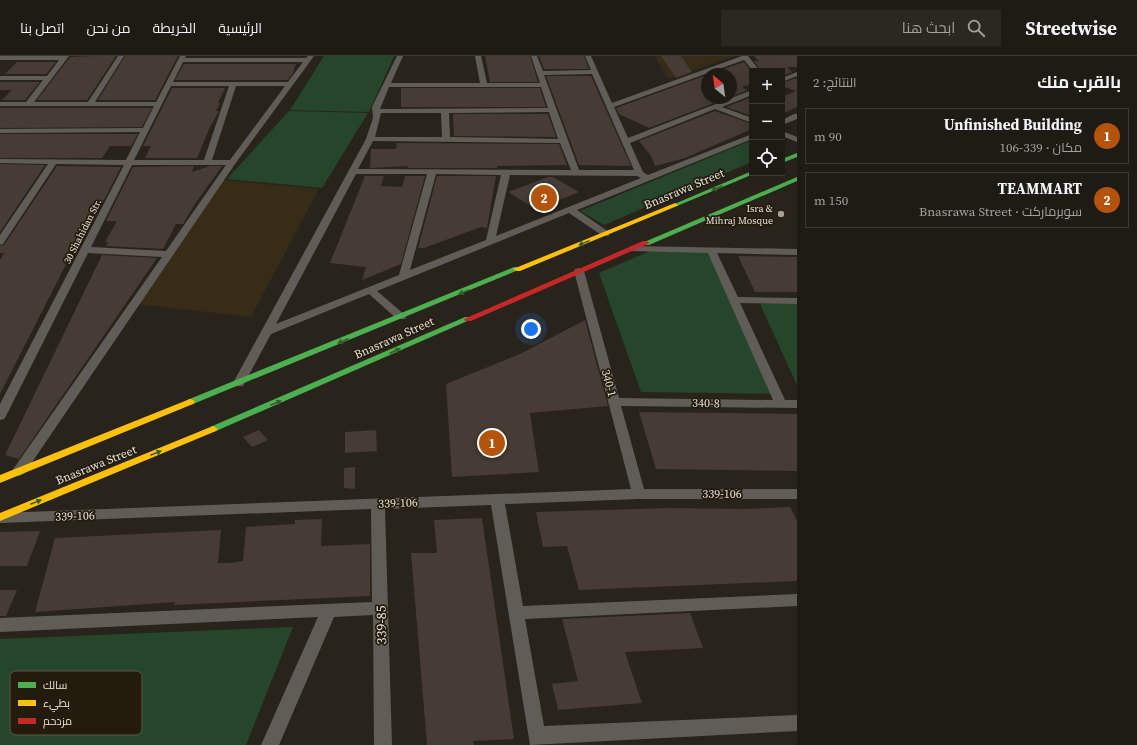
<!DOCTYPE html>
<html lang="ar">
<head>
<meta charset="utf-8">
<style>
  :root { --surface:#1e1b14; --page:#2b2822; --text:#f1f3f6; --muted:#a1a1a0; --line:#3c3934; --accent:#b45309 }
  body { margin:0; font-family:"Source Serif 4",Cairo,serif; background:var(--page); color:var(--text); direction:rtl }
  .controls { position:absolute; right:12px; top:12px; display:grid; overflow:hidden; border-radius:0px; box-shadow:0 4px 16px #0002 }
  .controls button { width:36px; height:36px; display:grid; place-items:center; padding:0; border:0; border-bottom:1px solid var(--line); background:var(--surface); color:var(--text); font:20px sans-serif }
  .compass { position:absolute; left:701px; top:12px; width:36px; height:36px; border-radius:50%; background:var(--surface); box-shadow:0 4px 16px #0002; rotate:331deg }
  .you { position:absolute; left:531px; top:273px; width:14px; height:14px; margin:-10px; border:3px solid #fff; border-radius:50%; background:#1a73e8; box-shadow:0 0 0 6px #1a73e833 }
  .badge { display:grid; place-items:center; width:26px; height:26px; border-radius:50%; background:var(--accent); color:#fff; font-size:13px; font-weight:700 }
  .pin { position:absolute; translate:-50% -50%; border:2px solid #fff; box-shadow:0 1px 4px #0006 }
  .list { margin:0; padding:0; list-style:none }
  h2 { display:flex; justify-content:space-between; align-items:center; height:52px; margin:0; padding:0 16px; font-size:17px }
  h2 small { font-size:13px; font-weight:400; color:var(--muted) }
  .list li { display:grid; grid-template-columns:26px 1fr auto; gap:12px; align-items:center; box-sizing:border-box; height:56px; margin:0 8px 8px; padding:0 8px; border:1px solid var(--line); border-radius:0px }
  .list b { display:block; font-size:15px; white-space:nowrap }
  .list p { margin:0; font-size:13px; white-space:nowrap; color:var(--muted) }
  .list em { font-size:13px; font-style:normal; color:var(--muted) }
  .icon { flex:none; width:22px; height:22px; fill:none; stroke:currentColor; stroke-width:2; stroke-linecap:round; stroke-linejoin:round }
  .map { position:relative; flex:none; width:797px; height:689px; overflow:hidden; direction:ltr }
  header { display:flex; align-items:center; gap:24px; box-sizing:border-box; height:56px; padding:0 20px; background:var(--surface); border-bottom:1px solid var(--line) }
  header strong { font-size:19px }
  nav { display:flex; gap:22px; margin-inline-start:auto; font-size:14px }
  .search { width:280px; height:36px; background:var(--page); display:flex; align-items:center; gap:10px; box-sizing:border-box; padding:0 14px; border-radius:0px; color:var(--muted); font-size:15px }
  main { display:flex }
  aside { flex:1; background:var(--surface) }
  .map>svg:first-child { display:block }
  .built { fill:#362c18 }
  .green { fill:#25462b }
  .building { fill:#463b35 }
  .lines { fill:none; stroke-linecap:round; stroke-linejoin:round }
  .street { fill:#605d59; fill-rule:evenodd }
  .fast { fill:#4caf50; fill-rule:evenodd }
  .slow { fill:#ffc107; fill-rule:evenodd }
  .jam { fill:#c62828; fill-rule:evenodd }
  .oneway { fill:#355e2b }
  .poi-dot { fill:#a5a096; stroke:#231c0d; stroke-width:1.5 }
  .labels { text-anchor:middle; stroke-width:3.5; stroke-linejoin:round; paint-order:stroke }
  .far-poi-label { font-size:10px; fill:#e8e2d9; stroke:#231c0d; text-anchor:end }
  .far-street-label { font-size:10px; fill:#e8e2d9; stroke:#231c0d }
  .street-label { font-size:12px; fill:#e8e2d9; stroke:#231c0d }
  .near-street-label { font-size:14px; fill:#e8e2d9; stroke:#231c0d }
  .key { fill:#231c0d; stroke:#5e574a; stroke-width:1 }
  .key-label { font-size:11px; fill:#e8e2d9 }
</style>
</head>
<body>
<header>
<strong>Streetwise</strong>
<div class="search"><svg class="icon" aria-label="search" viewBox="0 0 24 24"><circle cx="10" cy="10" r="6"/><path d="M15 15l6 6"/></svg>ابحث هنا</div>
<nav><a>الرئيسية</a><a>الخريطة</a><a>من نحن</a><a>اتصل بنا</a></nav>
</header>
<main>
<aside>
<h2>بالقرب منك<small>النتائج: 2</small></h2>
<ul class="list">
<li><span class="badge">1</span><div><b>Unfinished Building</b><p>مكان · 339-106</p></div><em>90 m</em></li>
<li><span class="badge">2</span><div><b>TEAMMART</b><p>سوبرماركت · Bnasrawa Street</p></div><em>150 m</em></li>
</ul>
</aside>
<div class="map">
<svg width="797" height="689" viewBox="0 0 797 689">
  <rect width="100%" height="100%" fill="#28241b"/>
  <g class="built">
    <path d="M655 0H735L671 22 667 21Z"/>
    <path d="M223 124 319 133 251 261 137 248Z"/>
  </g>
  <g class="green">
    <path d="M324 0H394L369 56 290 54Z"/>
    <path d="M289 55 368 57 322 132 227 123Z"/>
    <path d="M752 84V106L604 169 580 155Z"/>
    <path d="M650 195 715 196 779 338 641 336 599 217Z"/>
    <path d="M760 248H797V329Z"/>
    <path d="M293 571 246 689H0V583Z"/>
  </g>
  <g class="building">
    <path d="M94 0H116L87 44H37L70 1Z"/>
    <path d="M125 0H178L155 44H98Z"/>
    <path d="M485 0H530L538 26H490Z"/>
    <path d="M539 0H584L589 13H544Z"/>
    <path d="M661 0H681L692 16 676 22Z"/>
    <path d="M754 0H797V11H787L792 16 782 20V15H761L754 5H759Z"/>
    <path d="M17 6H56L46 18H5Z"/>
    <path d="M744 6 752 16V28L742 31 748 34 731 41V18H710Z"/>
    <path d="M184 8H296L293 17 288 24H175Z"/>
    <path d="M707 19V42H727L649 72 619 58 616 52Z"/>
    <path d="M546 20H591L631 110 579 109Z"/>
    <path d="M797 22V51L782 58V41L796 35 782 30V27Z"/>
    <path d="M0 26H40L25 44H2L12 34H0Z"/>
    <path d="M172 32H225L218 47H220L216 55H219L210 71 197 102H145L151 90H143Z"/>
    <path d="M401 32H540L546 51H401Z"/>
    <path d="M752 41V60L726 51Z"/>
    <path d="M0 52H152L142 71 0 72Z"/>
    <path d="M715 55 752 68V73L685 102 655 110 651 100 639 85Z"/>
    <path d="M453 58H548L556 81 454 80Z"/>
    <path d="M0 78H138L131 90H110L102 102H0Z"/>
    <path d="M397 87 559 88 567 109 497 110V112H407L408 110 370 112 371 93H396Z"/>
    <path d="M0 108 45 109 0 176Z"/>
    <path d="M57 110 121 111 91 169H86L0 338V204L4 197H0V190L4 189Z"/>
    <path d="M194 110 192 116 210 110H222L195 148 183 168H176L163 193 106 190 108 186H105L117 165H106L133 111Z"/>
    <path d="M365 120H384L381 130 402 131 405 120H425L401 208 362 224 366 211 330 207Z"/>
    <path d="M437 120H496L487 172 481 171 424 192H418Z"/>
    <path d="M548 121H553L579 136 536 153 508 136Z"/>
    <path d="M102 199 157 202 19 403 5 399Z"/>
    <path d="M738 200 797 201V236H755Z"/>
    <path d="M585 264 608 350 530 357 539 416 452 421 446 328 522 297Z"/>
    <path d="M639 356 797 358V415L656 413Z"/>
    <path d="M259 374 268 384 252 391 243 381Z"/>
    <path d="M376 374 377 395 345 397V376Z"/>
    <path d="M355 411V433L344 432V412Z"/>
    <path d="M790 451 797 465V525L579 534 567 490 543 491 536 456 670 452 744 453Z"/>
    <path d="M482 462 514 683 473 685 474 689H427L411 497H437L434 464Z"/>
    <path d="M322 463 321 490 370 488V540L174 549 175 546 35 556 55 482 221 474 218 507H230L243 505 246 471 295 468V464Z"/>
    <path d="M40 475 27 510H0V476Z"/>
    <path d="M0 534H17L6 560H0Z"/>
    <path d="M690 557 703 592 625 596 642 647 558 654 552 628 578 625 562 563Z"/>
  </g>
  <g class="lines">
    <g class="street">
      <path d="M0 0H69L34 46H88L118 0H124L95 46H156L180 0H186L185 2H306L308 0H314L235 108 24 418 19 420 14 418 12 415 14 412 162 201 88 197 6 360 4 363 0 364V348L124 109 56 108 3 188 0 189V179L48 108 0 107V103L126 104 140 76 0 77V73L143 72 154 50H0V46H26L43 24H0V20H47L59 4H0ZM183 6H303L288 26H173ZM171 30H229L204 104H134ZM236 30H285L230 104H212ZM132 109H226L166 195 91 191Z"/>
      <path d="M397 0H403L391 27H480L475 0H481L487 27H540L531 0H537L543 15 591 14 585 0H591L612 47 742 0H748L760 15H753L744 4 614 51 628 82 752 34V39L722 51 752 62V67L715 53 630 87 643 116 648 119 752 78V83L577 154 609 176V180H603L569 157 377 235 405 259 406 261 405 263H397L369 238 271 278 243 330H235L233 327 366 83 373 62 372 51ZM592 18 634 114H579L544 19ZM389 31H541L548 52 380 53ZM549 56 558 83 450 81 449 57ZM381 57H441L442 81H375ZM373 85 560 87 571 114 358 113ZM356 118H427L399 219 276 268ZM436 118 501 119 486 184 410 214ZM510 119 637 120 641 122 496 180Z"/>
      <path d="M797 16V20L782 26V22Z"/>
      <path d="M794 58H797V63L782 69V64Z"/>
      <path d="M782 75 797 81V86L782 80Z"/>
      <path d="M633 190 797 193V199L717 197 738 241 797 242V248L740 247 785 344H797V352L621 350 644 433H797V443H639L505 448 523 550 797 538V550L525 563 544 670 797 659V675L530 689 491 449 385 453 392 689H374L373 559 334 561 279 689H261L318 561 0 576V562L372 546 371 453 0 467V457L631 433 574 215 575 213 579 212 584 215 619 342 773 344 708 197 630 195 628 193Z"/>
    </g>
    <g class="fast">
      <path d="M797 97V101L782 107V103Z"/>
      <path d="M752 115V117H756L677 150H673L672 149Z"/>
      <path d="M797 121V125L649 189H646L642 187Z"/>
      <path d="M514 211H517L521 213 193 348 190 349 185 346 187 344Z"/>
      <path d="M465 261H471L472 263 216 375 213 376 208 373 210 371Z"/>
    </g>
    <g class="slow">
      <path d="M675 147 678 149 677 150 520 215H517L513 213Z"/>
      <path d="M190 343 193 344 195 346 193 348 0 427V419Z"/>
      <path d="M213 370 218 373 216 375 0 465V457Z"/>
    </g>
    <path class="jam" d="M643 185H646L650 187 471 265H465L464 263Z"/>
  </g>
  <defs><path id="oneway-solid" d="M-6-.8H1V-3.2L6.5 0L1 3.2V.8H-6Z"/></defs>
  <g class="oneway">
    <use href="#oneway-solid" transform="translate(717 132) rotate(157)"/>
    <use href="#oneway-solid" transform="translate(584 187) rotate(158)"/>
    <use href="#oneway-solid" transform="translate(464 236) rotate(158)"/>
    <use href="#oneway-solid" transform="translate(343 285) rotate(158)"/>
    <use href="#oneway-solid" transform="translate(395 295) rotate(-24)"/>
    <use href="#oneway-solid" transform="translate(276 347) rotate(-23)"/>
    <use href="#oneway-solid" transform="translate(156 397) rotate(-22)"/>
    <use href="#oneway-solid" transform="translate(36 446) rotate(-22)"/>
  </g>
  <circle class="poi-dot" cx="781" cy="158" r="4"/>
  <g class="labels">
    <g class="far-poi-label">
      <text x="773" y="156">Isra &amp;<tspan x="773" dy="12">Mihraj Mosque</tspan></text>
    </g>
    <g class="far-street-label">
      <text transform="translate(82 175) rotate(-63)" y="4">30 Shahidan Str.</text>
    </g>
    <g class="street-label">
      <text transform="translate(684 133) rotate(-23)" y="4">Bnasrawa Street</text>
      <text transform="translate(394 282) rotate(-24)" y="4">Bnasrawa Street</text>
      <text transform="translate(609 327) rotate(75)" y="4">340-1</text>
      <text transform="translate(706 347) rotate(1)" y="4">340-8</text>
      <text transform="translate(96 409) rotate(-22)" y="4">Bnasrawa Street</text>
      <text x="722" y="442">339-106</text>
      <text transform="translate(398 447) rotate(-2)" y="4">339-106</text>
      <text transform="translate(75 460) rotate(-2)" y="4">339-106</text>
    </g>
    <g class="near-street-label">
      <text transform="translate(381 569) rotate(-91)" y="5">339-85</text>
    </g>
  </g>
  <rect x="10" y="615" width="132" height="64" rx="6" class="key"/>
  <rect x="18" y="626" width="18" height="6" fill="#4caf50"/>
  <rect x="18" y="644" width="18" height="6" fill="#ffc107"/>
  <rect x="18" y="662" width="18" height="6" fill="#c62828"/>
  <g class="key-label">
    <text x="43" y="633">سالك</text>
    <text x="43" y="651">بطيء</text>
    <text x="43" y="669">مزدحم</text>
  </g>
</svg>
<div class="controls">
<button>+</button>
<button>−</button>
<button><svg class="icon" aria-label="locate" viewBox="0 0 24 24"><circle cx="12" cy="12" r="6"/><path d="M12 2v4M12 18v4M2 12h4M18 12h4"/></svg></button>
</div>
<svg class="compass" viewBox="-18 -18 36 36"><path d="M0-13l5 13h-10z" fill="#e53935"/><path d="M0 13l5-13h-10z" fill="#a1a1a0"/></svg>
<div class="you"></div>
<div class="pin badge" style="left:492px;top:387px">1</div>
<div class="pin badge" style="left:544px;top:142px">2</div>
</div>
</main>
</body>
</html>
